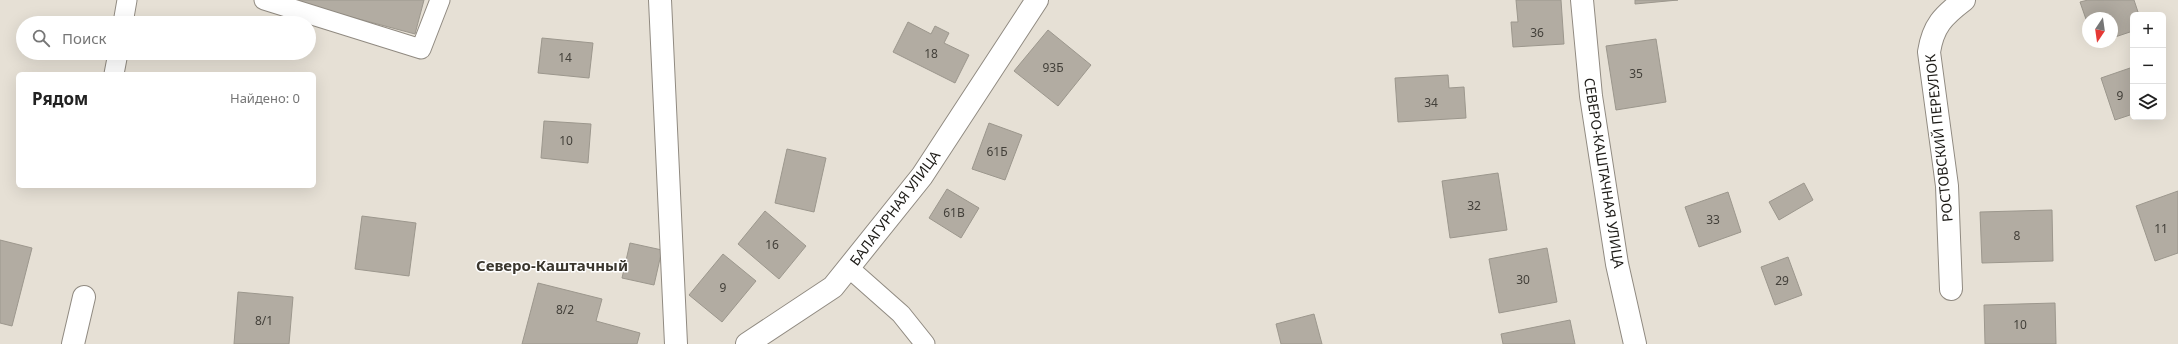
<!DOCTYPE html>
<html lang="ru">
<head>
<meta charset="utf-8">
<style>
  :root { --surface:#fff; --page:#f2f2f2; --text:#222; --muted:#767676; --line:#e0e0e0 }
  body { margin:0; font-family:"Noto Sans",sans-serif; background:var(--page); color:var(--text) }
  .controls { position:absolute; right:12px; top:12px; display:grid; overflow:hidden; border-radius:6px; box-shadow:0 4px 16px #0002 }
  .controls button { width:36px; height:36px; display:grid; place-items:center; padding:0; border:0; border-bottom:1px solid var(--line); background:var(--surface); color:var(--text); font:20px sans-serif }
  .compass { position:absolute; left:2082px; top:12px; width:36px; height:36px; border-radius:50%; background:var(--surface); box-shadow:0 4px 16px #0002; rotate:193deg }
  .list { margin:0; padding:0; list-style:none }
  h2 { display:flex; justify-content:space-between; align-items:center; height:52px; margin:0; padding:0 16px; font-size:17px }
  h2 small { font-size:13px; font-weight:400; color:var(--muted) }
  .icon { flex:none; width:22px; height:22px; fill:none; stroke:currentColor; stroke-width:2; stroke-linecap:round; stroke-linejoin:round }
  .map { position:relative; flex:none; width:2178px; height:344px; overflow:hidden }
  .search { position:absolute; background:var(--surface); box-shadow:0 4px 16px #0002; left:16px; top:16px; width:300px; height:44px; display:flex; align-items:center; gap:10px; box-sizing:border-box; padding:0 14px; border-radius:22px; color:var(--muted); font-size:15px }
  .panel { position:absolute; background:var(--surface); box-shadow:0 4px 16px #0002; left:16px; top:72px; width:300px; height:116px; border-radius:6px }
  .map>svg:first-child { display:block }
  .building { fill:#b2aca2; stroke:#9c978d }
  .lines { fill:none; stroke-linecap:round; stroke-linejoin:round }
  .lane-casing { stroke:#908a81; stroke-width:21 }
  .street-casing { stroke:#908a81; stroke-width:24 }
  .lane { stroke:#fff; stroke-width:19 }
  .street { stroke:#fff; stroke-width:22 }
  .labels { text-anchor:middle; stroke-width:3; stroke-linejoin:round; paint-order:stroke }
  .number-label { font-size:12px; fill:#43403a }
  .street-label { font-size:14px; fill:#1e1c18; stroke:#fff }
  .neighbourhood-label { font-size:15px; font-weight:bold; fill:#3a362d; stroke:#fff }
</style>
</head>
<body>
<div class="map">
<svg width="2178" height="344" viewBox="0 0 2178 344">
  <rect width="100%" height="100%" fill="#e6e0d5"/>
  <g class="building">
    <path d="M287 0H424L415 34Z"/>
    <path d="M1516 0H1561L1564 44 1513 47 1511 22H1518Z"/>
    <path d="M1635 0H1678L1635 4Z"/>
    <path d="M2088 0H2134L2139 15H2133V31L2112 38V18H2088V25L2080 2Z"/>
    <path d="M908 22 931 34 935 26 949 33 944 43 969 55 955 83 893 52Z"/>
    <path d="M1048 30 1091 65 1058 106 1014 71Z"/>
    <path d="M542 38 593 43 589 78 538 73Z"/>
    <path d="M1656 39 1666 102 1616 110 1606 46Z"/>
    <path d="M2133 67V114L2115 120 2101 78Z"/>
    <path d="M1448 75 1449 88 1464 87 1466 118 1398 122 1395 78Z"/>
    <path d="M544 121 591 124 588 163 541 158Z"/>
    <path d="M989 123 1022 135 1005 180 972 169Z"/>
    <path d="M787 149 826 158 814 212 775 203Z"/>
    <path d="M1498 173 1507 230 1450 238 1442 181Z"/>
    <path d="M1804 183 1813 200 1779 220 1769 202Z"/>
    <path d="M947 189 979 208 961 238 929 218Z"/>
    <path d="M2178 191V253L2155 261 2136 206Z"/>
    <path d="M1728 192 1741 232 1699 247 1685 207Z"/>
    <path d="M2052 210 2053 261 1982 263 1980 212Z"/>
    <path d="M765 211 806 246 779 279 738 244Z"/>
    <path d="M362 216 416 223 409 276 355 269Z"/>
    <path d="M0 240 32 248 12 326 0 323Z"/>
    <path d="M630 243 662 250 654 285 622 278Z"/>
    <path d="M1547 248 1557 302 1499 313 1489 259Z"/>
    <path d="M723 254 756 281 722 322 689 295Z"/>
    <path d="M1788 257 1802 295 1775 305 1761 267Z"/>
    <path d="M538 283 602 299 596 321 640 333 637 344H522Z"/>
    <path d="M238 292 293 297 289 344H234Z"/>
    <path d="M2055 303 2056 344H1985L1984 305Z"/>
    <path d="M1314 314 1322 344H1281L1276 324Z"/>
    <path d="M1570 320 1575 344H1503L1501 334Z"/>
  </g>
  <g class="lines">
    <g class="lane-casing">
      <g id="lane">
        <path d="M264 0 421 49 440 0"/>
        <path d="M123 23 127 0"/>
        <path d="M114 74 118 53"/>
        <path d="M849 268 901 314 925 344"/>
      </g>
    </g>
    <g class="street-casing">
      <g id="street">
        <path d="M660 0 676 344"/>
        <path d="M1582 0 1591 96 1617 264 1635 344"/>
        <path d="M1951 289 1947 186 1929 52C1933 26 1943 16 1964 0"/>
        <path d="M73 344 84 297"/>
        <path d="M747 344 833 287 922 176 1037 0"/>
      </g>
    </g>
    <use href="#lane" class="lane"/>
    <use href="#street" class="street"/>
  </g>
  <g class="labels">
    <g class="number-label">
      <text x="1537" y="37">36</text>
      <text x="931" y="58">18</text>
      <text x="565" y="62">14</text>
      <text x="1053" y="72">93Б</text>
      <text x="1636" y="78">35</text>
      <text x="2120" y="100">9</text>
      <text x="1431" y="107">34</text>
      <text x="566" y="145">10</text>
      <text x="997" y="156">61Б</text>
      <text x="1474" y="210">32</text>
      <text x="954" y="217">61В</text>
      <text x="1713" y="224">33</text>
      <text x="2161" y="233">11</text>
      <text x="2017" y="240">8</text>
      <text x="772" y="249">16</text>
      <text x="1523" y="284">30</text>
      <text x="1782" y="285">29</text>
      <text x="723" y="292">9</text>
      <text x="565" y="314">8/2</text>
      <text x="264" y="325">8/1</text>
      <text x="2020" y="329">10</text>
    </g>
    <g class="street-label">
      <text transform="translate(1939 138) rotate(-96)" y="5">РОСТОВСКИЙ ПЕРЕУЛОК</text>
      <text transform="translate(1604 173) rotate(81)" y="5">СЕВЕРО-КАШТАЧНАЯ УЛИЦА</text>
      <text transform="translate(895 208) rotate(-53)" y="5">БАЛАГУРНАЯ УЛИЦА</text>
    </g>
    <g class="neighbourhood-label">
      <text x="552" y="271">Северо-Каштачный</text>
    </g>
  </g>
</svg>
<div class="controls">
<button>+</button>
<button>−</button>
<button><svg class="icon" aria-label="layers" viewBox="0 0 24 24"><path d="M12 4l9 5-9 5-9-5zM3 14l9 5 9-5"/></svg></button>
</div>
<svg class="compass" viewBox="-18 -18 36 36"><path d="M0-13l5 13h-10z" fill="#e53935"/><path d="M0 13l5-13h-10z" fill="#767676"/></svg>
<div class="search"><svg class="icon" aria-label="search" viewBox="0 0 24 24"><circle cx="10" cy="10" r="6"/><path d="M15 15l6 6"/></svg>Поиск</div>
<section class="panel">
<h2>Рядом<small>Найдено: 0</small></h2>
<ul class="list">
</ul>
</section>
</div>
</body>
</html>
